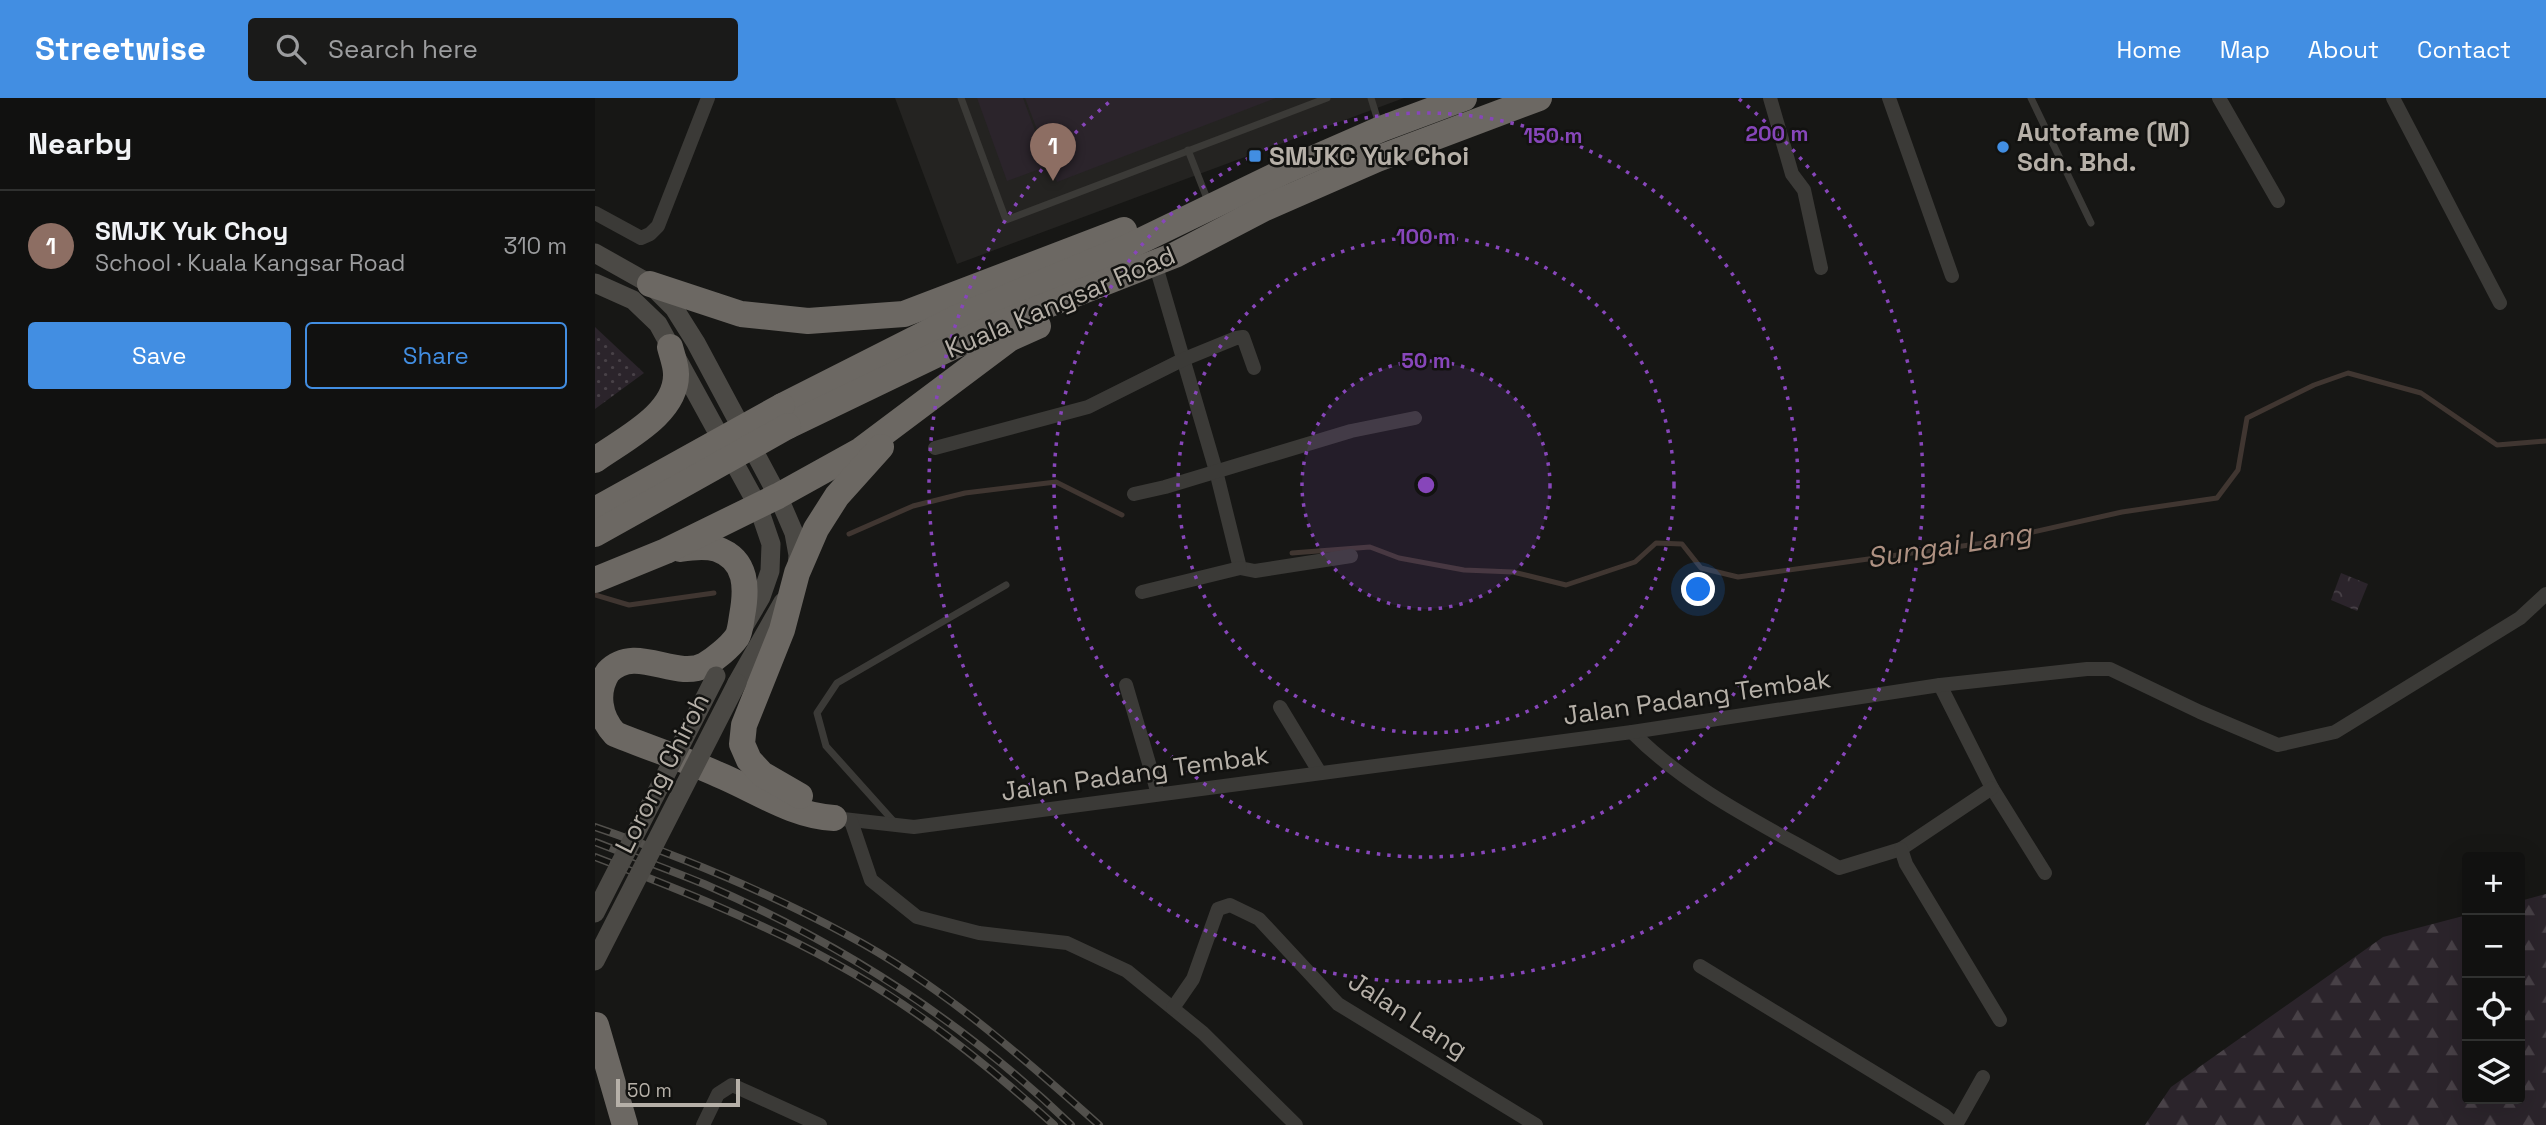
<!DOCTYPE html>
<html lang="en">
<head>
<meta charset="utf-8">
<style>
  :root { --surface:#111110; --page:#1a1a19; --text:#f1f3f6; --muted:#9c9d9f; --line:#303130; --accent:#428ee2 }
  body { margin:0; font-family:"Space Grotesk",sans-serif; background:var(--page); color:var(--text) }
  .controls { position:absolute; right:21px; bottom:21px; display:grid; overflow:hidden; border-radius:7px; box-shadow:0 7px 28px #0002 }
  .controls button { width:63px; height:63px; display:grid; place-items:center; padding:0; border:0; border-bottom:2px solid var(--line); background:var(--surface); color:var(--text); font:35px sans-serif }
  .scale { position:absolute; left:21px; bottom:18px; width:124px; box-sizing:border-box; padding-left:7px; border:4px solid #b6b0a8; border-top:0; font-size:19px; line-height:24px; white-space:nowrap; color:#b6b0a8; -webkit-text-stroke:5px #121210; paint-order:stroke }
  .you { position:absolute; left:1104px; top:492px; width:24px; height:24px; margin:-18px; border:5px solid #fff; border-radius:50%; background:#1a73e8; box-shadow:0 0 0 10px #1a73e833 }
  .badge { display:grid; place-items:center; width:46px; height:46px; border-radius:50%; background:var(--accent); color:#fff; font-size:23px; font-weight:700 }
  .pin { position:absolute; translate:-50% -58px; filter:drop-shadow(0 2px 4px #0008) }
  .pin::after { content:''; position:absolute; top:37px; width:24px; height:21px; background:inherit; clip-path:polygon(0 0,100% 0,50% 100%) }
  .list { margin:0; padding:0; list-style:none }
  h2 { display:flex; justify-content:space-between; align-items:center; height:91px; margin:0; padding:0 28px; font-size:30px }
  h2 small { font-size:23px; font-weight:400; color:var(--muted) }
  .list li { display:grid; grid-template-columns:46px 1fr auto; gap:21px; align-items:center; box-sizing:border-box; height:112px; padding:0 28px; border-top:2px solid var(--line) }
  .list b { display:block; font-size:26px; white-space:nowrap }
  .list p { margin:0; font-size:23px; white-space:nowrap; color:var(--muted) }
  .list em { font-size:23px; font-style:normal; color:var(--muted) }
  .actions { display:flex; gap:14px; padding:21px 28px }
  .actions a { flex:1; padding:16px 0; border:2px solid var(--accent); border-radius:7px; text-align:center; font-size:24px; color:var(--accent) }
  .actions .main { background:var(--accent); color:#fff }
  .icon { flex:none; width:38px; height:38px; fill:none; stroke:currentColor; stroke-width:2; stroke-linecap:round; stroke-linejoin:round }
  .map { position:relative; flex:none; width:1951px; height:1027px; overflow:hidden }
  header { display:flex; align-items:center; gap:42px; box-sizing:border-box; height:98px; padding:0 35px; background:var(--accent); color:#fff }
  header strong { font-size:33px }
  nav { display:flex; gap:38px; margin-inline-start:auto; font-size:24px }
  .search { width:490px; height:63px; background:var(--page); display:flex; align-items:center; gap:18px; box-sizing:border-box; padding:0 24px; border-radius:7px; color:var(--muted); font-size:26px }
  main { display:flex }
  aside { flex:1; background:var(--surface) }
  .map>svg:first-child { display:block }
  .built { fill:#242321 }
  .grass { fill:url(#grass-dots) }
  .forest { fill:url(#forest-firs) }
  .park { fill:url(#park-crowns) }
  .pitch { fill:#2b242b }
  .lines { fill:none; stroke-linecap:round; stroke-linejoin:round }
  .stream { stroke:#403631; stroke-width:5 }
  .lane { stroke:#3b3a37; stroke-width:7 }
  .street { stroke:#3b3a37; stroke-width:14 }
  .secondary { stroke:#4b4945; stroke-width:19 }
  .highway { stroke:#6c6863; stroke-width:26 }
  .rail-casing { stroke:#52504c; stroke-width:8 }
  .rail { stroke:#121210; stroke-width:5; stroke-dasharray:16; stroke-linecap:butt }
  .secondary-bridge { stroke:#4b4945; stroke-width:19 }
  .highway-bridge { stroke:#6c6863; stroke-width:26 }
  .ring { fill:none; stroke:#8746ba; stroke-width:3.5; stroke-dasharray:3.5 7 }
  .poi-dot { fill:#428ee2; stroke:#121210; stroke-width:2.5 }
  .labels { text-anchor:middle; stroke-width:5; stroke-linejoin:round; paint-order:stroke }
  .poi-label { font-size:26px; font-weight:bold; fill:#b6b0a8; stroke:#121210; text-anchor:start }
  .street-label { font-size:26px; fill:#b6b0a8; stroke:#121210 }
  .water-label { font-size:28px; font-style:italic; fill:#ae9182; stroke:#121210 }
  .centre { fill:#8746ba; stroke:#121210; stroke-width:3.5 }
  .ring-label { font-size:21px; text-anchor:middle; font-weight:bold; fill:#8746ba; stroke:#121210; stroke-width:5; stroke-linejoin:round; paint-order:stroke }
</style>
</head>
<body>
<header>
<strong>Streetwise</strong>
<div class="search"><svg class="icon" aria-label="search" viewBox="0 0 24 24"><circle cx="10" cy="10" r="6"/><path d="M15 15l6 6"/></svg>Search here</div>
<nav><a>Home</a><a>Map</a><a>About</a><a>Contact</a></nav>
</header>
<main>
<aside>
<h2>Nearby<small></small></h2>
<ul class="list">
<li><span class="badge" style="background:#8d6e63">1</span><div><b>SMJK Yuk Choy</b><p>School · Kuala Kangsar Road</p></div><em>310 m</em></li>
</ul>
<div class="actions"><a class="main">Save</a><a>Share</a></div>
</aside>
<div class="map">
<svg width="1951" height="1027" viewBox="0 0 1951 1027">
  <defs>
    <pattern id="grass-dots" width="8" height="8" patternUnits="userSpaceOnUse" patternTransform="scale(1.75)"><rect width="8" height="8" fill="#2b242b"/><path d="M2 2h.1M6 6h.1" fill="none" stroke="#484147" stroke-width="1.8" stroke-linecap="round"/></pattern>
    <pattern id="forest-firs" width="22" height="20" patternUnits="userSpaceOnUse" patternTransform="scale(1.75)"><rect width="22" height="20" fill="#2b242b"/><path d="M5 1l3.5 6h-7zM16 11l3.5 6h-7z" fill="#484147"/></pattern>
    <pattern id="park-crowns" width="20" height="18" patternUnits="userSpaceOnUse" patternTransform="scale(1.75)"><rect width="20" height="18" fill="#2b242b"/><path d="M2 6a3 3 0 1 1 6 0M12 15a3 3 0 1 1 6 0" fill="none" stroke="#484147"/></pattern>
  </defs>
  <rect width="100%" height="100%" fill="#171715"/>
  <path class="built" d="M300 0H809L362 166Z"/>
  <path class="grass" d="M0 229 49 275 0 311Z"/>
  <path class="forest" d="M1951 796V1027H1550L1576 989 1788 839 1872 817V1001H1925V803Z"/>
  <path class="park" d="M1746 475 1773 486 1762 513 1736 502Z"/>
  <g class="pitch">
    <path d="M382 0H428L453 68 412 83Z"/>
    <path d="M430 0H681L462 84Z"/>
  </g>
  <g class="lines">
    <g class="stream">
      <path d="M254 436 318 408 370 395 461 384 527 417"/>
      <path d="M697 455 775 449 804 460 869 472 918 474 971 487 1040 464 1061 445 1087 446 1106 470 1143 479 1389 445 1527 414 1622 400 1643 372 1652 320 1719 287 1753 275 1826 295 1902 347 1951 343"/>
      <path d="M0 497 34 507 119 495"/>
    </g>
    <g class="lane">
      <path d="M366 0 411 122 732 0"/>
      <path d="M776 0 784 26"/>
      <path d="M1436 0 1496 125"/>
      <path d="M593 52 611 98"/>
      <path d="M301 726 231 648 222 615 242 585 411 487"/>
    </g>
    <g class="street">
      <path d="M1175 0 1197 76 1209 92 1226 170"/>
      <path d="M1294 0 1357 178"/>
      <path d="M1624 0 1683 103"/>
      <path d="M1798 0 1905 205"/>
      <path d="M0 115 46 140 55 136 63 128 113 0"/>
      <path d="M563 175 621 373 645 470 660 473 756 458"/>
      <path d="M340 350 493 309 587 262 641 240 648 239 659 270"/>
      <path d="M539 396 570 389 756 333 820 320"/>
      <path d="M547 494 645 470"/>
      <path d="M531 587 563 696"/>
      <path d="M1345 587 1397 690 1450 775"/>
      <path d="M685 609 725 675"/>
      <path d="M1037 634C1095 693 1173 729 1244 770L1306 751 1397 690"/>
      <path d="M239 720 319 729 1037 634 1345 587 1492 571H1515L1605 614 1683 647 1740 634 1925 520 1951 496"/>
      <path d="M256 723 276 782 322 819 384 835 472 845 532 873 608 935 701 1027"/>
      <path d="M1306 751 1311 766 1405 922"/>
      <path d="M1105 868 1349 1017 1360 1027"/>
      <path d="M578 910 598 881 623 811 635 807 664 821 743 906 941 1027"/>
      <path d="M108 1027 123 996 137 987 225 1027"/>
      <path d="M1361 1027 1388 979"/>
    </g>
    <g class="secondary">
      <path d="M0 155 55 186 79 210 101 245 183 398 199 435 203 457 202 470"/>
      <path d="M0 185 38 202 63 226 163 408 176 446 175 473 166 499 149 528"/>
      <path d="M142 585 188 504"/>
    </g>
    <g class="highway">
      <path d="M55 186 146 216 213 223 309 216 529 132"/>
      <path d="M187 308 359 221 535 148 690 73 786 31 869 0"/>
      <path d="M193 328 409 224 580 157 670 110 782 61 944 0"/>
      <path d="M0 362C29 341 82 316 81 276 81 267 77 257 75 249"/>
      <path d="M85 451C97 449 110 447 122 451 153 462 152 491 147 518 146 524 145 534 142 539 135 549 120 561 110 567 80 583 41 545 13 574 0 594 4 619 20 636 54 650 89 661 122 676 161 692 197 718 239 720"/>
      <path d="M0 482 71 453 183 398 266 352 414 241 443 228"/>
      <path d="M205 698 167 676 154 662 147 646 149 627 187 532 202 475 221 431 242 398 286 349"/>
      <path d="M1 927 30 1027"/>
    </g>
    <g class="rail-casing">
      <g id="rail">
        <path d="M0 729C87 759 173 794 254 838 346 887 426 958 504 1027"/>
        <path d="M0 744C36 758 73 771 109 786 244 844 370 925 476 1027"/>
        <path d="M0 759C80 790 162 822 238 864 318 907 392 966 459 1027"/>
      </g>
    </g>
    <use href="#rail" class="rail"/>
    <g class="secondary-bridge">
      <path d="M0 815 121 578"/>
      <path d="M0 863 142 585"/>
    </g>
    <g class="highway-bridge">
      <path d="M0 412 187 308"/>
      <path d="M0 436 193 328"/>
    </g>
  </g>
  <circle cx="831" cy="387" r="124" fill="#8746ba" fill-opacity=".12"/>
  <g class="ring">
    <circle cx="831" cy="387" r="124"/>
    <circle cx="831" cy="387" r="248"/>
    <circle cx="831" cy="387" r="372"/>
    <path d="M1144 1A497 497 0 1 1 518 1"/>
  </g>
  <g class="poi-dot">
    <circle cx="1408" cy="49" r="7"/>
    <rect x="653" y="51" width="14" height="14" rx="3.5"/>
  </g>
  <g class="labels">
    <g class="poi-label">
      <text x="1422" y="43">Autofame (M)<tspan x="1422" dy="30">Sdn. Bhd.</tspan></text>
      <text x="674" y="67">SMJKC Yuk Choi</text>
    </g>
    <g class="street-label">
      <text transform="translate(465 204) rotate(-23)" y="9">Kuala Kangsar Road</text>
      <text transform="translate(1102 599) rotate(-8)" y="9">Jalan Padang Tembak</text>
      <text transform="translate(67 675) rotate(-63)" y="9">Lorong Chiroh</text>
      <text transform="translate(540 675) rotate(-8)" y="9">Jalan Padang Tembak</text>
      <text transform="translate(813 917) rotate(33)" y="9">Jalan Lang</text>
    </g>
    <g class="water-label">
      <text transform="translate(1354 447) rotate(-9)" y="10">Sungai Lang</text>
    </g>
  </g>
  <circle cx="831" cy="387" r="10" class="centre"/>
  <g class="ring-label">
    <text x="1182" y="43">200 m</text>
    <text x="958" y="45">150 m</text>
    <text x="831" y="146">100 m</text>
    <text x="831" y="270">50 m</text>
  </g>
</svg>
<div class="controls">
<button>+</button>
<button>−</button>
<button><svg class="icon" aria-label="locate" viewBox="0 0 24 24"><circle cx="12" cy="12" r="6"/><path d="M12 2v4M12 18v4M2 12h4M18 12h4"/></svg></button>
<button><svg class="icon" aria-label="layers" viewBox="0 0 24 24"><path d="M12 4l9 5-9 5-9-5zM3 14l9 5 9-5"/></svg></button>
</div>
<div class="scale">50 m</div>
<div class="you"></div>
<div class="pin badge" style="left:458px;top:83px;background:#8d6e63">1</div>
</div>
</main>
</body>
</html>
